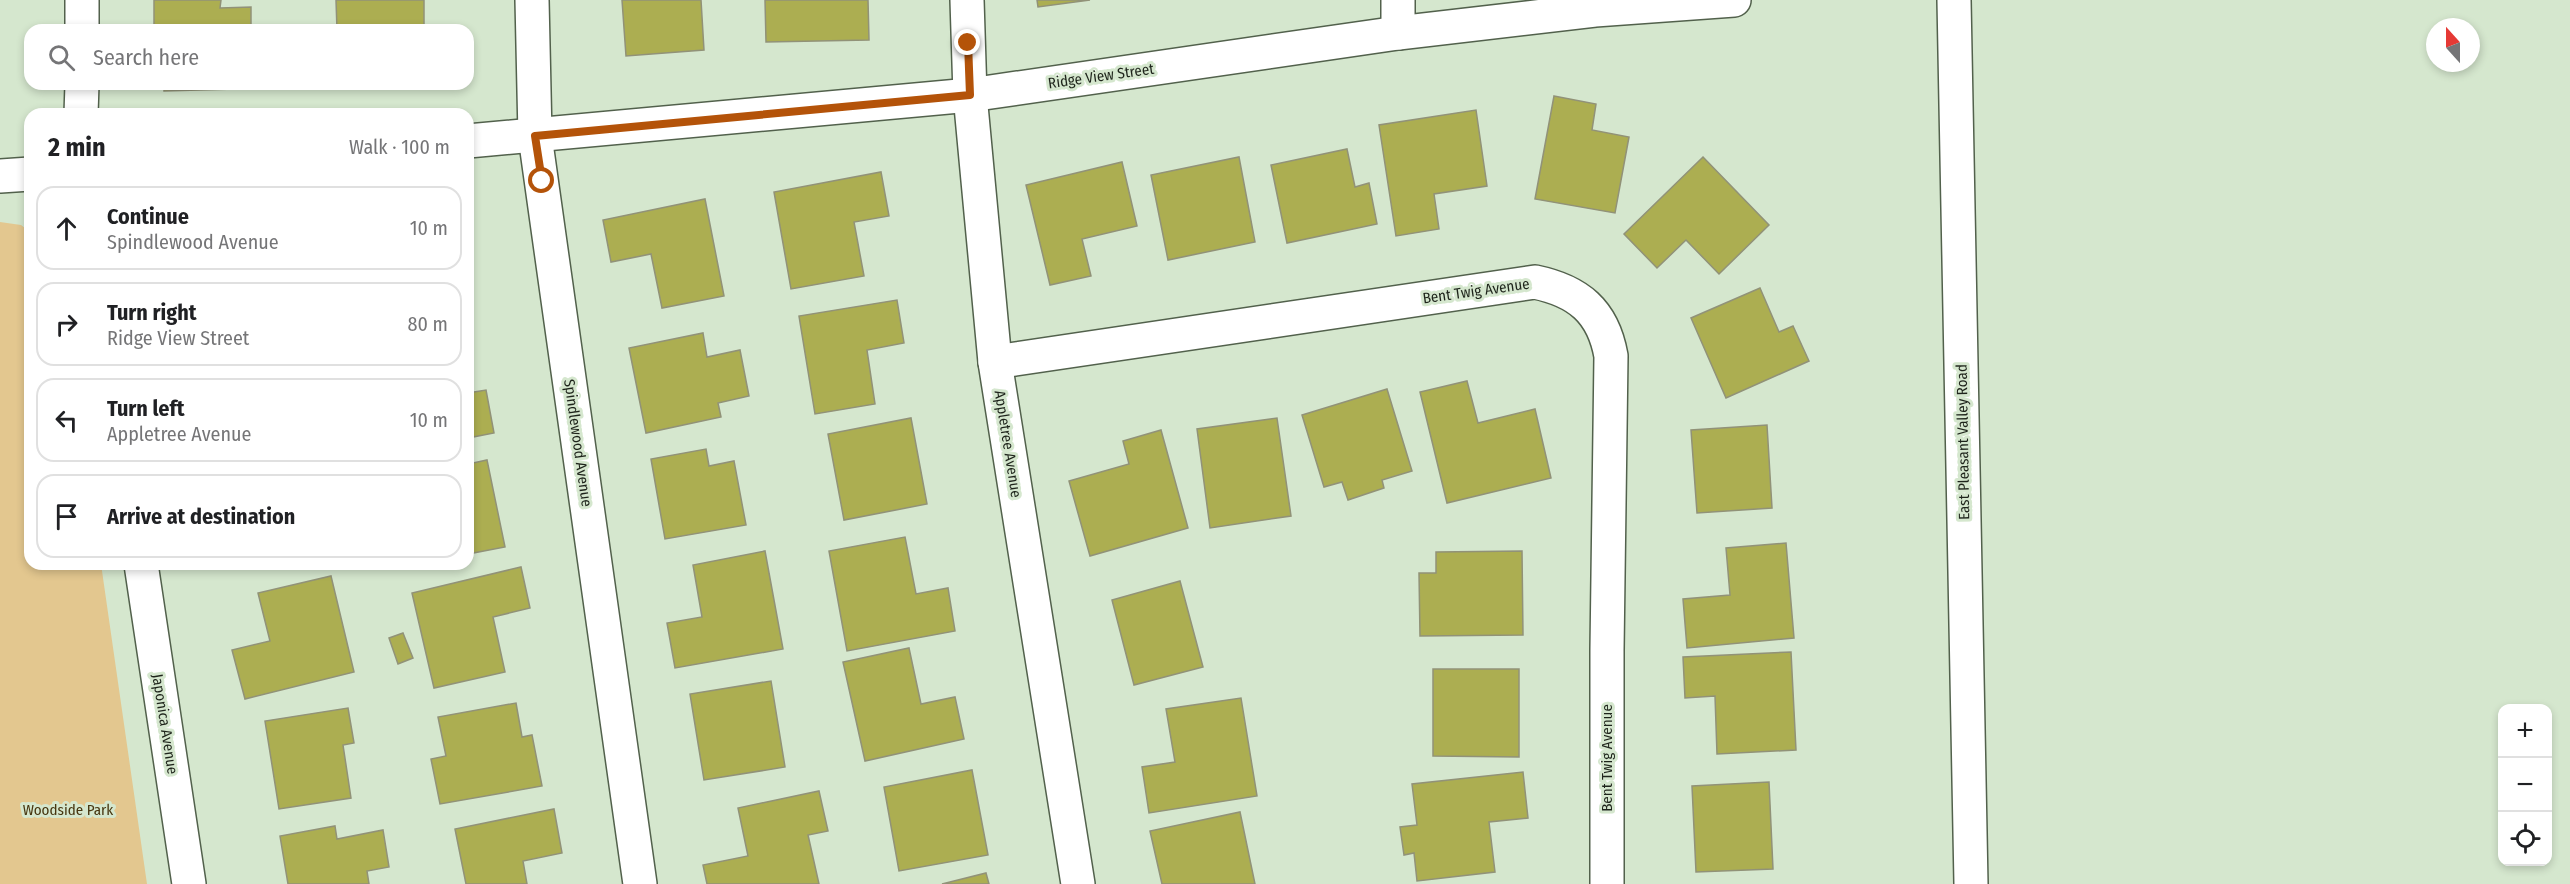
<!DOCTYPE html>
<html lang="en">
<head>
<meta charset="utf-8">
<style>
  :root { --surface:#fff; --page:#f6f6f6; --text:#202124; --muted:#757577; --line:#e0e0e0 }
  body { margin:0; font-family:"Fira Sans Condensed",sans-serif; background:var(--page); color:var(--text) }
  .controls { position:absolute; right:18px; bottom:18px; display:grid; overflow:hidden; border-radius:12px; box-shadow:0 3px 9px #0003 }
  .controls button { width:54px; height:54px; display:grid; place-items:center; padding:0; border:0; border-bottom:2px solid var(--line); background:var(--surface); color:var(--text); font:30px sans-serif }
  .compass { position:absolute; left:2426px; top:18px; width:54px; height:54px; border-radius:50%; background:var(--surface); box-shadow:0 3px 9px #0003; rotate:339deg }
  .stop { position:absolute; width:18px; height:18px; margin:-14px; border:4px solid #b45309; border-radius:50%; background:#fff }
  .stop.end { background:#b45309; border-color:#fff; box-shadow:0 2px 6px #0008 }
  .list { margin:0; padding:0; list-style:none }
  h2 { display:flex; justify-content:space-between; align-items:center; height:78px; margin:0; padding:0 24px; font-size:26px }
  h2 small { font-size:20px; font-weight:400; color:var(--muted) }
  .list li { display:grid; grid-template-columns:39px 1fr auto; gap:18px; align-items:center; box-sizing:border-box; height:84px; margin:0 12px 12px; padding:0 12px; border:2px solid var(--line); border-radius:18px }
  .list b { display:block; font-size:22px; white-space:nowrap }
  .list p { margin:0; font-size:20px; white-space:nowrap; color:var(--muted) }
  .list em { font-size:20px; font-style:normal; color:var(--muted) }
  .icon { flex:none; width:33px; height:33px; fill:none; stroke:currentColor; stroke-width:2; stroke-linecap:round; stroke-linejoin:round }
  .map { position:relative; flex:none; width:2570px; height:884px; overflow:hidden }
  .search { position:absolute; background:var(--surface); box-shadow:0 3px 9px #0003; left:24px; top:24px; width:450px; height:66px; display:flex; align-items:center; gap:15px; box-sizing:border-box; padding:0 21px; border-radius:18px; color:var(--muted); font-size:22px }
  .panel { position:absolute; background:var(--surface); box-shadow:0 3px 9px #0003; left:24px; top:108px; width:450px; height:462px; border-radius:18px }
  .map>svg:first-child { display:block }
  .green { fill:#e3c78f }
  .building { fill:#acae51; stroke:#919278; stroke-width:1.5 }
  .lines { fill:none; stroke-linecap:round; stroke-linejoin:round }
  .minor-casing { stroke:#52614c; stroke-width:36 }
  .major-casing { stroke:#52614c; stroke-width:36 }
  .minor { stroke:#fff; stroke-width:33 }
  .major { stroke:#fff; stroke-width:33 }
  .route { stroke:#b45309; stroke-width:8 }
  .labels { text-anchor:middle; stroke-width:6; stroke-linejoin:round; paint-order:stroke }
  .street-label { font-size:15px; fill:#1e241b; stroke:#d5e7ce }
  .park-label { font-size:15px; fill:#473610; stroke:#d5e7ce }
</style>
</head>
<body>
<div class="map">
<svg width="2570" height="884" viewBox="0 0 2570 884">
  <rect width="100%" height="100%" fill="#d5e7ce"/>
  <path class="green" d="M0 222 21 225 30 232V564H101L147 884H0Z"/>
  <g class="building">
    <path d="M154 0H221L220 8 251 7V30H154Z"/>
    <path d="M336 0H424V30H337Z"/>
    <path d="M622 0H701L704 50 626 56Z"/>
    <path d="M765 0H868L869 40 766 42Z"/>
    <path d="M1037 0H1090L1038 7Z"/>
    <path d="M164 84H235V89L164 91Z"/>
    <path d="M1554 96 1596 104 1592 130 1629 137 1615 213 1535 199Z"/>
    <path d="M1476 110 1487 186 1434 194 1439 229 1396 236 1379 125Z"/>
    <path d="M1347 149 1355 187 1369 183 1377 224 1287 243 1271 165Z"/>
    <path d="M1239 157 1255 242 1168 260 1151 175Z"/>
    <path d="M1703 157 1769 225 1719 274 1686 240 1657 268 1624 234Z"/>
    <path d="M1122 162 1137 226 1082 239 1091 276 1050 285 1026 185Z"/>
    <path d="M881 172 889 216 854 222 864 276 791 289 774 192Z"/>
    <path d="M705 199 724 296 662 308 651 254 611 262 603 220Z"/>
    <path d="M1760 288 1779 332 1793 326 1809 361 1726 398 1691 318Z"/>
    <path d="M897 300 904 343 867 350 875 404 815 414 799 316Z"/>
    <path d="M703 333 707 357 740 350 749 396 718 403 721 417 646 433 629 348Z"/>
    <path d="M1467 381 1478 423 1535 409 1551 478 1447 503 1420 392Z"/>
    <path d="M1387 389 1412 471 1382 480 1384 488 1348 500 1342 482 1324 487 1302 415Z"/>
    <path d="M486 390 494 433 468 438V393Z"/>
    <path d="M911 418 927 504 844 520 828 434Z"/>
    <path d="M1277 418 1291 516 1210 528 1197 429Z"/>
    <path d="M1767 425 1772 508 1697 513 1691 430Z"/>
    <path d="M1161 430 1188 528 1090 556 1069 481 1129 464 1123 441Z"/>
    <path d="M706 449 709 466 734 461 746 525 665 539 651 459Z"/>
    <path d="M487 460 505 547 468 554V464Z"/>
    <path d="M905 537 916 594 948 588 955 631 847 651 829 551Z"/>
    <path d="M1786 543 1794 638 1687 648 1683 599 1730 595 1726 548Z"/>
    <path d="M765 551 783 649 675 668 667 623 702 617 693 565Z"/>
    <path d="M1522 551 1523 635 1420 636 1419 573H1436V552Z"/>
    <path d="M521 567 530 608 493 617 505 672 434 688 412 593Z"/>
    <path d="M331 576 354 672 245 699 232 650 270 641 258 593Z"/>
    <path d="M1180 581 1203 667 1134 685 1112 600Z"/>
    <path d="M403 633 413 658 398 664 389 638Z"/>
    <path d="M909 648 921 704 955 697 964 739 865 761 843 662Z"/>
    <path d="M1791 652 1796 750 1717 754 1715 696 1685 698 1683 657Z"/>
    <path d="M1433 669H1519V757L1433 756Z"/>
    <path d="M771 681 785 767 704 780 690 694Z"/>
    <path d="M1241 698 1257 796 1149 813 1142 767 1175 762 1166 709Z"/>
    <path d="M516 703 522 737 532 735 542 786 440 804 431 759 446 756 438 717Z"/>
    <path d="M348 708 354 743 343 745 351 798 279 809 265 721Z"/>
    <path d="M972 770 988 855 899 871 884 787Z"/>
    <path d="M1523 772 1528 818 1489 822 1495 872 1417 881 1414 853 1404 855 1400 827 1417 825 1412 784Z"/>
    <path d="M1769 782 1773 869 1696 872 1692 786Z"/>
    <path d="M819 791 828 831 808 835 819 884H707L703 865 748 856 738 808Z"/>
    <path d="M554 809 562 853 523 861 527 884H466L455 829Z"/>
    <path d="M1240 812 1255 884H1162L1150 831Z"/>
    <path d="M335 826 337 839 383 830 389 867 367 871 369 884H288L280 836Z"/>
    <path d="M986 873 989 884H942Z"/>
  </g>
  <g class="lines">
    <g class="minor-casing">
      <g id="minor">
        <path d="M532 0 535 136 640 884"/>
        <path d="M967 0 970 95 995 362 1078 884"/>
        <path d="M82 30V0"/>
        <path d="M1398 33V0"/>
        <path d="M81 114 82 84"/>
        <path d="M468 141 970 95 1398 33 1595 10 1734 0"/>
        <path d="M0 176 30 174"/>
        <path d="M995 362 1535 282C1578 291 1603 311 1611 356L1607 650V884"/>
        <path d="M141 564 189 884"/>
      </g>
    </g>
    <g class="major-casing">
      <path id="major" d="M1954 0 1971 884"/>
    </g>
    <use href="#minor" class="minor"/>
    <use href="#major" class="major"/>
  </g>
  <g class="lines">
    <path class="route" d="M542 181 535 136 970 95 968 43"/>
  </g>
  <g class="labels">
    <g class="street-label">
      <text transform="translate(1101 76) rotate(-8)" y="5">Ridge View Street</text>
      <text transform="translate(1476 291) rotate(-8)" y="5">Bent Twig Avenue</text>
      <text transform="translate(1963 442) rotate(-91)" y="5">East Pleasant Valley Road</text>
      <text transform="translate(578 443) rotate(82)" y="5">Spindlewood Avenue</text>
      <text transform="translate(1008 444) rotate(81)" y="5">Appletree Avenue</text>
      <text transform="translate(165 724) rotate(81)" y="5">Japonica Avenue</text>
      <text transform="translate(1607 758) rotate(-90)" y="5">Bent Twig Avenue</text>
    </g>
    <g class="park-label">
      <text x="68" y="815">Woodside Park</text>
    </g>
  </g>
</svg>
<div class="controls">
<button>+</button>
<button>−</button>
<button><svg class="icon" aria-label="locate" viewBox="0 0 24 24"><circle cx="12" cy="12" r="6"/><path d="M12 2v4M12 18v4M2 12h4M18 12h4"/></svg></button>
</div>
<svg class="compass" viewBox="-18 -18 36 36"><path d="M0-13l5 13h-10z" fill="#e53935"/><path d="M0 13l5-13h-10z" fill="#757577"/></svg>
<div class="stop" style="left:542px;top:181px"></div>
<div class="stop end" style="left:968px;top:43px"></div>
<div class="search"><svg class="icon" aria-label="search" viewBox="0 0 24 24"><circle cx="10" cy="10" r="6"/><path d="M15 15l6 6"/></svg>Search here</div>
<section class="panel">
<h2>2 min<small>Walk · 100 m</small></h2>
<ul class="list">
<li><svg class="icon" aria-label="ahead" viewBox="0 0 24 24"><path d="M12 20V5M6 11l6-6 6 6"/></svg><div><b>Continue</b><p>Spindlewood Avenue</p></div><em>10 m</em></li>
<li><svg class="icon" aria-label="right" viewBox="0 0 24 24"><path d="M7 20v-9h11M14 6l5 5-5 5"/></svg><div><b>Turn right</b><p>Ridge View Street</p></div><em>80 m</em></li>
<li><svg class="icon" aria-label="left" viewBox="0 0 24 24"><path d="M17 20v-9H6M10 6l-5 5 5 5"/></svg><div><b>Turn left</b><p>Appletree Avenue</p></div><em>10 m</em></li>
<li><svg class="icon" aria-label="arrive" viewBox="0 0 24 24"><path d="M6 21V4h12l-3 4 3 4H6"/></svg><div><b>Arrive at destination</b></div></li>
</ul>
</section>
</div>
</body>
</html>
